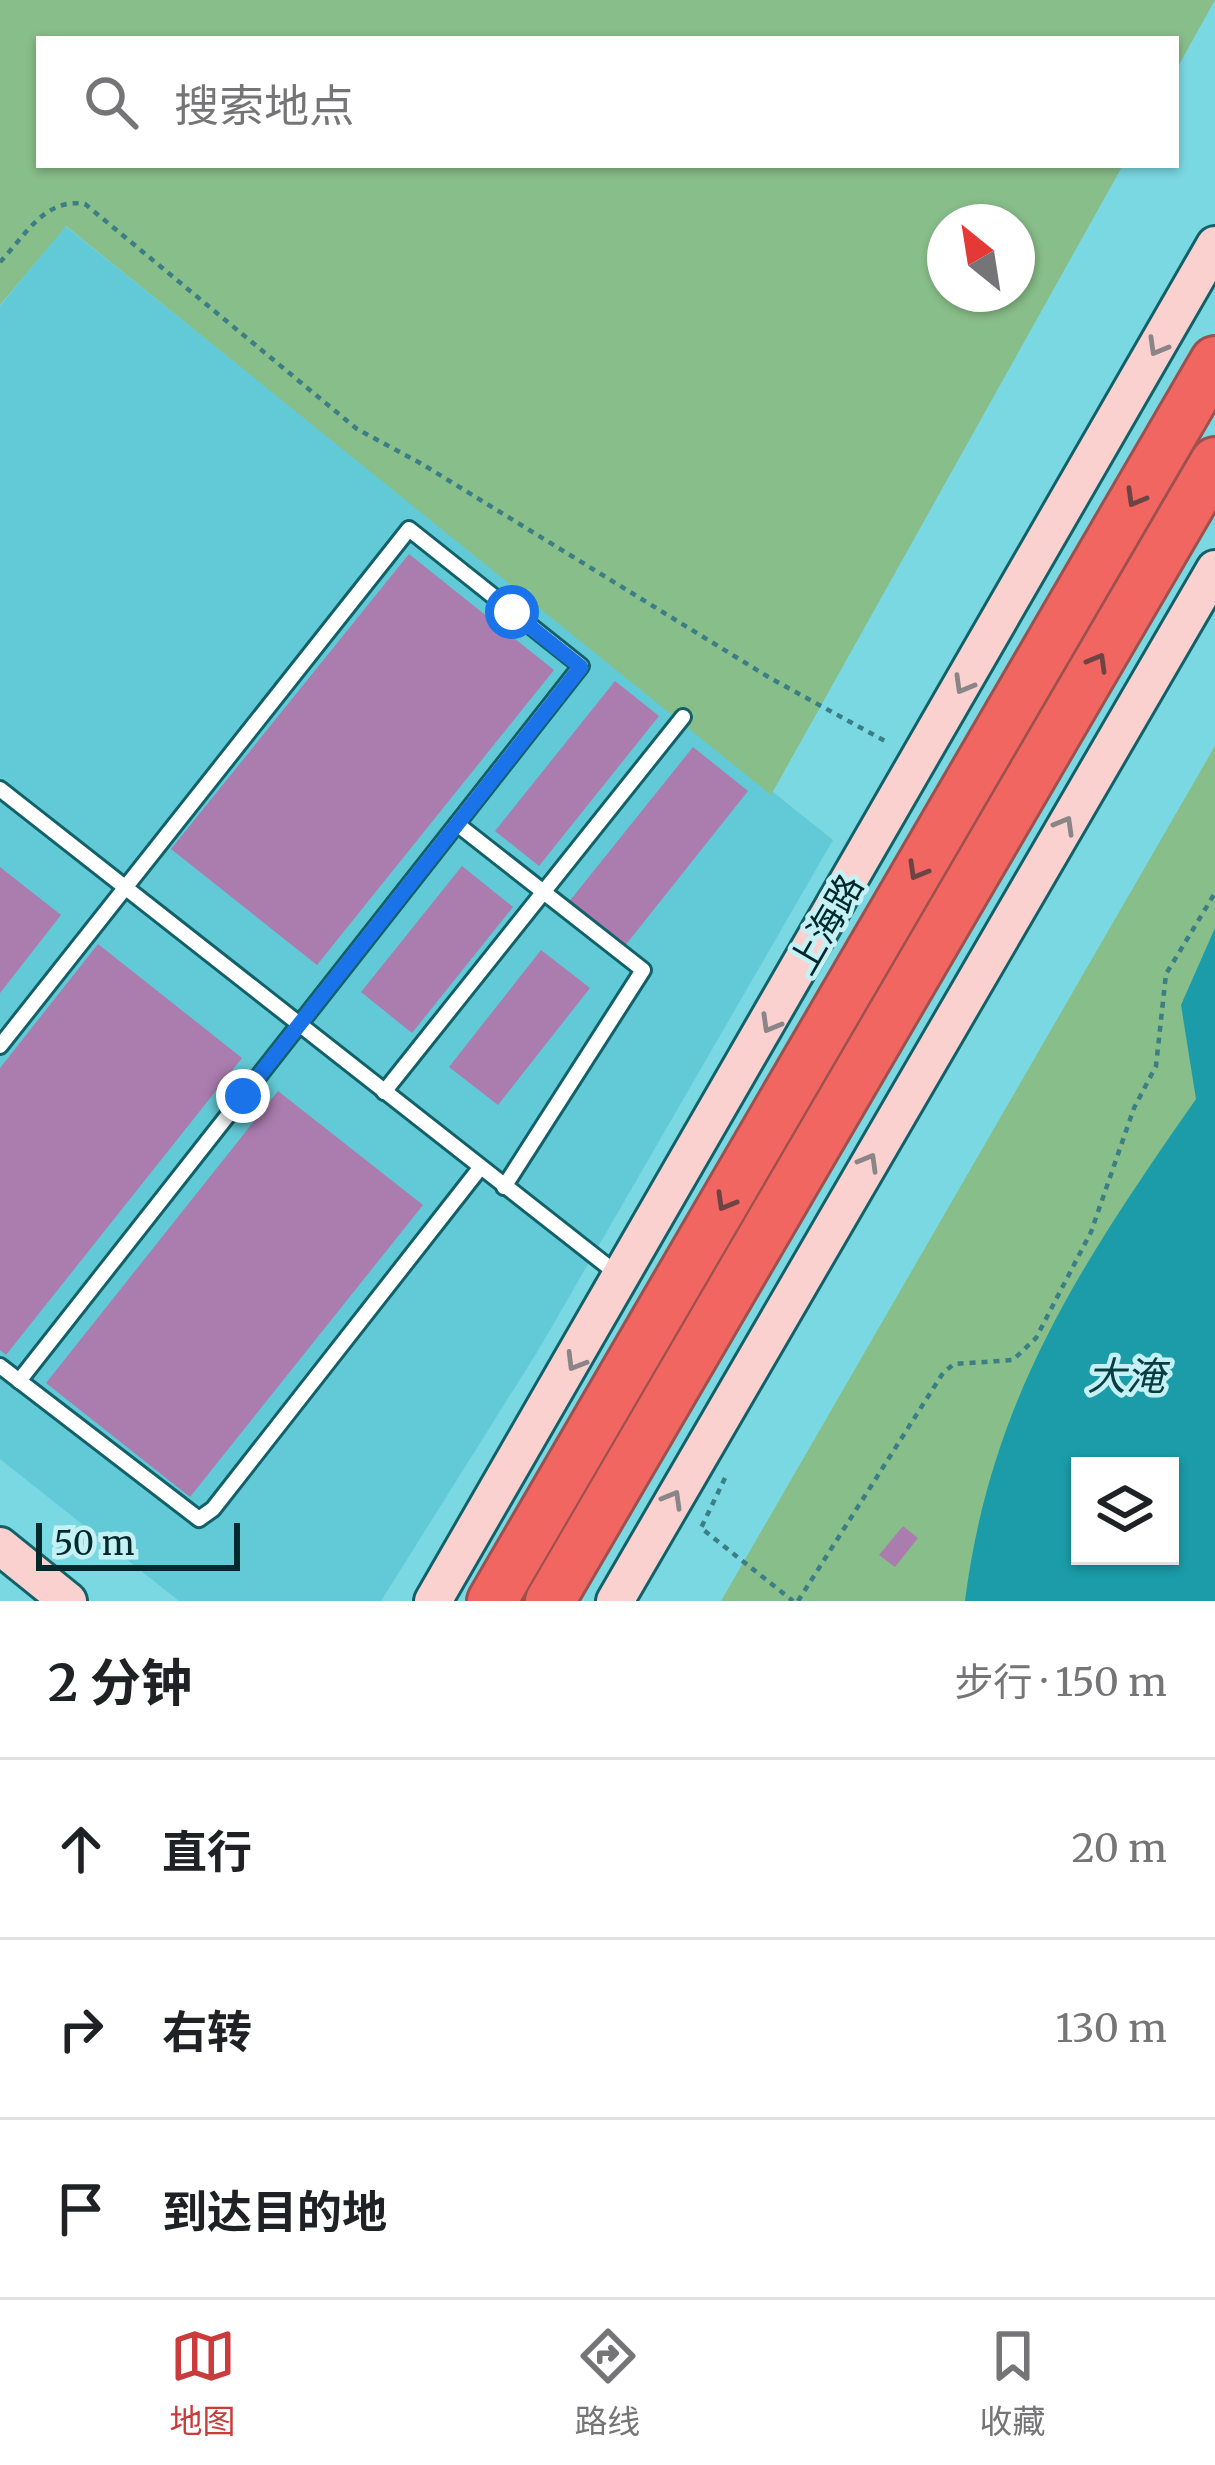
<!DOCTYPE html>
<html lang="zh">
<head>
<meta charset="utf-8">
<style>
  :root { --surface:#fff; --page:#f2f2f2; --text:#202124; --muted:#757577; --line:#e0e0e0; --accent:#ca3b3c }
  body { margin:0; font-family:Merriweather,"Noto Sans SC",serif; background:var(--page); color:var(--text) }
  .controls { position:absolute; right:36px; bottom:36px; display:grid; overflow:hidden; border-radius:0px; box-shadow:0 3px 9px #0004 }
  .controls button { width:108px; height:108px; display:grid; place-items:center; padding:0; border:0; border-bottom:3px solid var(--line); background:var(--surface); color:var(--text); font:60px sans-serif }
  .compass { position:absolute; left:927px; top:204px; width:108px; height:108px; border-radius:50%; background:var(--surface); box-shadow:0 3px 9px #0004; rotate:330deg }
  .scale { position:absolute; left:36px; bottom:30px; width:204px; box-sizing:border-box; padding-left:12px; border:6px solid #00292d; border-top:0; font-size:33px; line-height:42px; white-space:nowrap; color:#00292d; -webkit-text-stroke:9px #c5f1f5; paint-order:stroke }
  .stop { position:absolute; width:36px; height:36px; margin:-27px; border:9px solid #1a73e8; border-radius:50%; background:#fff }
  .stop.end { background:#1a73e8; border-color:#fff; box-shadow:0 3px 12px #0008 }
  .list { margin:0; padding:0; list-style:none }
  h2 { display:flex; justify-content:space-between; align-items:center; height:156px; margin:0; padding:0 48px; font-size:51px }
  h2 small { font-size:39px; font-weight:400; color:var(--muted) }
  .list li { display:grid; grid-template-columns:78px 1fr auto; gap:36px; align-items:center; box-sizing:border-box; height:180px; padding:0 48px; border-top:3px solid var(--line) }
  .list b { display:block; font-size:45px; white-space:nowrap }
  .list em { font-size:39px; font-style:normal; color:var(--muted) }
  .icon { flex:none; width:66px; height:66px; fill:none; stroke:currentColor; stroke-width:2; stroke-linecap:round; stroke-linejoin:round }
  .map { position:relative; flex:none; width:1215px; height:1601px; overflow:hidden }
  .search { position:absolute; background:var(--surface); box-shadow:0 3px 9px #0004; left:36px; right:36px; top:36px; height:132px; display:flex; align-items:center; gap:30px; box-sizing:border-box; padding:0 42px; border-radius:0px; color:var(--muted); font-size:45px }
  .sheet { height:696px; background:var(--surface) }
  nav { display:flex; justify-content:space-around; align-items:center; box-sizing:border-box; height:168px; border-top:3px solid var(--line); background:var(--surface); font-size:33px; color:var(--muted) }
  nav a { display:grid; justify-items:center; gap:6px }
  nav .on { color:var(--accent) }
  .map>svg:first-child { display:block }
  .built { fill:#62cad6 }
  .green { fill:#88be89; fill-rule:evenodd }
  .water { fill:#1b9ca8; fill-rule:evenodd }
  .building { fill:#ab7cae }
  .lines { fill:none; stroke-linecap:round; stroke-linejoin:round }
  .lane-casing { stroke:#126169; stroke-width:20 }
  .secondary-casing { stroke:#126169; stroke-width:42 }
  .highway-casing { stroke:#9d514f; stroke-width:54 }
  .path { stroke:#3b7e85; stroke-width:4.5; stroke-dasharray:6 6; stroke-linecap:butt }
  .lane { stroke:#fff; stroke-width:14 }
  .secondary { stroke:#fbd1d0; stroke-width:36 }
  .highway { stroke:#f26661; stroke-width:48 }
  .oneway { stroke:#8a8587 }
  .oneway2 { stroke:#6d4444 }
  .route { stroke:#1a73e8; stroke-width:15 }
  .labels { text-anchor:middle; stroke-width:9; stroke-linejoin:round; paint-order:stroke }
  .street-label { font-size:36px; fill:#00292d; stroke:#c5f1f5 }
  .water-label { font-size:39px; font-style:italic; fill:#073e43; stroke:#c5f1f5 }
</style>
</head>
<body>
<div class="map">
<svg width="1215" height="1601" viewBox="0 0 1215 1601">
  <rect width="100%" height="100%" fill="#7ad8e2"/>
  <path class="built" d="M65 226 833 840 539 1349 381 1601H179L0 1459V306Z"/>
  <g class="green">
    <path d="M0 0H1215L1176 70V39H39V165H1123L771 795 66 226 0 305ZM945 222H1017V294H945Z"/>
    <path d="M1215 746V1601H721ZM1080 1466H1170V1556H1080Z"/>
  </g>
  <path class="water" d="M1215 928V1601H965C991 1397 1082 1263 1196 1099L1181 1005ZM1080 1466H1170V1556H1080Z"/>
  <g class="building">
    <path d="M409 554 554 670 317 965 171 849Z"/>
    <path d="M615 681 659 716 539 866 495 831Z"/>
    <path d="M693 747 748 791 624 947 568 903Z"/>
    <path d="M462 866 513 907 412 1033 361 992Z"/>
    <path d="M0 867 61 915 0 993Z"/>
    <path d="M98 944 242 1058 6 1355 0 1350V1068Z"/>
    <path d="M541 950 590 988 498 1105 449 1067Z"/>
    <path d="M278 1091 423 1205 190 1497 46 1383Z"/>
    <path d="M903 1526 918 1538 895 1567 879 1555Z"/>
  </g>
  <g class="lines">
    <g class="lane-casing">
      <g id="lane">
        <path d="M0 789 620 1276"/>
        <path d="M457 824 643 970 504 1187"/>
        <path d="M0 1046 409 529 581 666 19 1381"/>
        <path d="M384 1092 683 717"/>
        <path d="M0 1366 199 1519 213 1509 480 1168"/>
      </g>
    </g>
    <g class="secondary-casing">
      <g id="secondary">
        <path d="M0 1546 68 1601"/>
        <path d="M433 1601 1215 245"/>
        <path d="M615 1601 1215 569"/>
      </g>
    </g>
    <g class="highway-casing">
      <g id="highway">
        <path d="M492 1601 1215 361"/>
        <path d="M550 1601 1215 462"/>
      </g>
    </g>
    <g class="path">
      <path d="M0 262C25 236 45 197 85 204L357 429 422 464 770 678 885 741"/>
      <path d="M725 1478 701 1528 793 1601"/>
      <path d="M798 1601 943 1373 954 1364 1013 1360 1036 1338 1091 1232 1134 1108 1156 1066 1166 974 1215 893"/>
    </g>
    <use href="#lane" class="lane"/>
    <use href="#secondary" class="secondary"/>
    <use href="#highway" class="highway"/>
  </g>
  <defs><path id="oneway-chevron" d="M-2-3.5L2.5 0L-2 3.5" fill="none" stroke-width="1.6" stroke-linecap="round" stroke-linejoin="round" transform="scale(3)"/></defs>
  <g class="oneway">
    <use href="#oneway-chevron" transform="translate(1157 347) rotate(120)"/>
    <use href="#oneway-chevron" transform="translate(963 685) rotate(120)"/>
    <use href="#oneway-chevron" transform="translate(1065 825) rotate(-60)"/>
    <use href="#oneway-chevron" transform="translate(770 1024) rotate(120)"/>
    <use href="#oneway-chevron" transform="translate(869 1162) rotate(-60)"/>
    <use href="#oneway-chevron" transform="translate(575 1362) rotate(121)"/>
    <use href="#oneway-chevron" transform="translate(673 1499) rotate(-60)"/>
  </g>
  <g class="oneway2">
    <use href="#oneway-chevron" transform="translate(1135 498) rotate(120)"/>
    <use href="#oneway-chevron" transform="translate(1098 662) rotate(-60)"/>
    <use href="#oneway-chevron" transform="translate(917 871) rotate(120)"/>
    <use href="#oneway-chevron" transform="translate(725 1202) rotate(120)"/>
  </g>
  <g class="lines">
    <path class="route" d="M243 1096 581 667 512 612"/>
  </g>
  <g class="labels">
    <g class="street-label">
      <text transform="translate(826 924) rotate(-60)" y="13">上海路</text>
    </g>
    <g class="water-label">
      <text x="1126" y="1390">大淹</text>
    </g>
  </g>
</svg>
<div class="controls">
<button><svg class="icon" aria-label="layers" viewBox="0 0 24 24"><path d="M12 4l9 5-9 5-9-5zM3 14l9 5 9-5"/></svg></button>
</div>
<svg class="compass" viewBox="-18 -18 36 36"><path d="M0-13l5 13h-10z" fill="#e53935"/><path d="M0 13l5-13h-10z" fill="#757577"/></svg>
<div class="scale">50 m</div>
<div class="stop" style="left:512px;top:612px"></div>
<div class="stop end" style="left:243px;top:1096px"></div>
<div class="search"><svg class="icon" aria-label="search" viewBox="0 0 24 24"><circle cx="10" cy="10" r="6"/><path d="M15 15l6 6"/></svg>搜索地点</div>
</div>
<section class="sheet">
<h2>2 分钟<small>步行 · 150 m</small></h2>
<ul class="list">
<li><svg class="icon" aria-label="ahead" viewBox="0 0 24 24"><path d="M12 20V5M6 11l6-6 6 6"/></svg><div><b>直行</b></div><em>20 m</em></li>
<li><svg class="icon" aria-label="right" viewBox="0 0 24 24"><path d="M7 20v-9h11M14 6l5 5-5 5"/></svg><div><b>右转</b></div><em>130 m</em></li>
<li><svg class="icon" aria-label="arrive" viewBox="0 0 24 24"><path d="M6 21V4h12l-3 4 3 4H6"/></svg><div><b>到达目的地</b></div></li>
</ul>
</section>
<nav>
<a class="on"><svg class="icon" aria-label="map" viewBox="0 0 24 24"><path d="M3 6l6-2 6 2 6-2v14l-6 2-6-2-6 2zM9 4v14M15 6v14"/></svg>地图</a>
<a><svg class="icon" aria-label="directions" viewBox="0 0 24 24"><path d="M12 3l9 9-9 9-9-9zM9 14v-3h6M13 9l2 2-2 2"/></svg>路线</a>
<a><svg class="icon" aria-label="saved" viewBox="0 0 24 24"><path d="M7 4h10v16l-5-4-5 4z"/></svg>收藏</a>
</nav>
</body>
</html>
